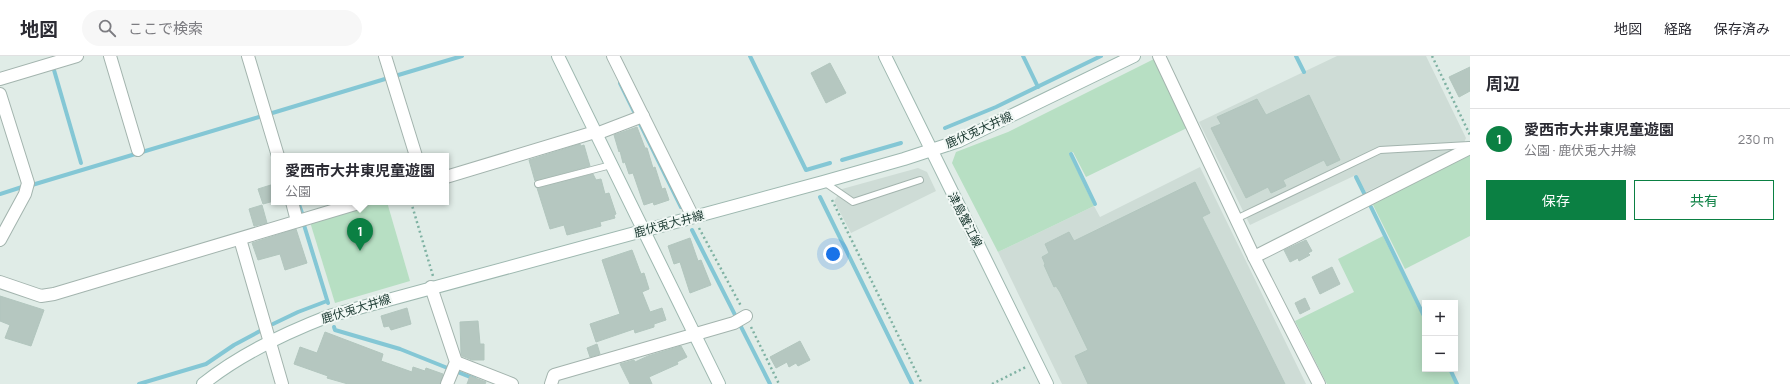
<!DOCTYPE html>
<html lang="ja">
<head>
<meta charset="utf-8">
<style>
  :root { --surface:#fff; --page:#f7f7f7; --text:#2b2b33; --muted:#7c7c81; --line:#e1e1e2; --accent:#0b8043 }
  body { margin:0; font-family:Manrope,"Noto Sans JP",sans-serif; background:var(--page); color:var(--text) }
  .controls { position:absolute; right:12px; bottom:12px; display:grid; overflow:hidden; border-radius:0px; box-shadow:0 2px 10px #0003 }
  .controls button { width:36px; height:36px; display:grid; place-items:center; padding:0; border:0; border-bottom:1px solid var(--line); background:var(--surface); color:var(--text); font:20px sans-serif }
  .you { position:absolute; left:833px; top:198px; width:14px; height:14px; margin:-10px; border:3px solid #fff; border-radius:50%; background:#1a73e8; box-shadow:0 0 0 6px #1a73e833 }
  .badge { display:grid; place-items:center; width:26px; height:26px; border-radius:50%; background:var(--accent); color:#fff; font-size:13px; font-weight:700 }
  .pin { position:absolute; translate:-50% -33px; filter:drop-shadow(0 1px 2px #0008) }
  .pin::after { content:''; position:absolute; top:21px; width:14px; height:12px; background:inherit; clip-path:polygon(0 0,100% 0,50% 100%) }
  .popup { position:absolute; left:271px; top:97px; width:178px; height:52px; box-sizing:border-box; display:grid; place-content:center; border-radius:0px; background:var(--surface); filter:drop-shadow(0 1px 3px #0005); font-size:13px; white-space:nowrap; color:var(--muted) }
  .popup b { font-size:15px; color:var(--text) }
  .popup::after { content:''; position:absolute; left:50%; top:100%; margin-left:-8px; border:8px solid transparent; border-top-color:var(--surface) }
  .list { margin:0; padding:0; list-style:none }
  h2 { display:flex; justify-content:space-between; align-items:center; height:52px; margin:0; padding:0 16px; font-size:17px }
  h2 small { font-size:13px; font-weight:400; color:var(--muted) }
  .list li { display:grid; grid-template-columns:26px 1fr auto; gap:12px; align-items:center; box-sizing:border-box; height:60px; padding:0 16px; border-top:1px solid var(--line) }
  .list b { display:block; font-size:15px; white-space:nowrap }
  .list p { margin:0; font-size:13px; white-space:nowrap; color:var(--muted) }
  .list em { font-size:13px; font-style:normal; color:var(--muted) }
  .actions { display:flex; gap:8px; padding:12px 16px }
  .actions a { flex:1; padding:9px 0; border:1px solid var(--accent); border-radius:0px; text-align:center; font-size:14px; color:var(--accent) }
  .actions .main { background:var(--accent); color:#fff }
  .icon { flex:none; width:22px; height:22px; fill:none; stroke:currentColor; stroke-width:2; stroke-linecap:round; stroke-linejoin:round }
  .map { position:relative; flex:none; width:1470px; height:328px; overflow:hidden }
  header { display:flex; align-items:center; gap:24px; box-sizing:border-box; height:56px; padding:0 20px; background:var(--surface); border-bottom:1px solid var(--line) }
  header strong { font-size:19px }
  nav { display:flex; gap:22px; margin-inline-start:auto; font-size:14px }
  .search { width:280px; height:36px; background:var(--page); display:flex; align-items:center; gap:10px; box-sizing:border-box; padding:0 14px; border-radius:22px; color:var(--muted); font-size:15px }
  main { display:flex }
  aside { flex:1; background:var(--surface) }
  .map>svg:first-child { display:block }
  .built { fill:#cedcd6 }
  .green { fill:#b7dfc3 }
  .lines { fill:none; stroke-linecap:round; stroke-linejoin:round }
  .stream { stroke:#84c7d5; stroke-width:4 }
  .building { fill:#b5c7c0; stroke:#b2c6be }
  .lane-casing { stroke:#a3b4ae; stroke-width:8 }
  .street-casing { stroke:#a3b4ae; stroke-width:14 }
  .secondary-casing { stroke:#9eb8b0; stroke-width:14 }
  .path { stroke:#7fb2a3; stroke-width:2.5; stroke-dasharray:2 3; stroke-linecap:butt }
  .lane { stroke:#fff; stroke-width:6 }
  .street { stroke:#fff; stroke-width:12 }
  .secondary { stroke:#fff; stroke-width:12 }
  .labels { text-anchor:middle; stroke-width:4; stroke-linejoin:round; paint-order:stroke }
  .street-label { font-size:12px; fill:#203e36; stroke:#f1f8f5 }
</style>
</head>
<body>
<header>
<strong>地図</strong>
<div class="search"><svg class="icon" aria-label="search" viewBox="0 0 24 24"><circle cx="10" cy="10" r="6"/><path d="M15 15l6 6"/></svg>ここで検索</div>
<nav><a>地図</a><a>経路</a><a>保存済み</a></nav>
</header>
<main>
<div class="map">
<svg width="1470" height="328" viewBox="0 0 1470 328">
  <rect width="100%" height="100%" fill="#e0ece7"/>
  <g class="built">
    <path d="M1337 0H1426L1466 82 1463 89 1366 136 1356 119 1250 169 1199 66Z"/>
    <path d="M1200 111 1306 328H1062L998 196 1094 150 1100 161Z"/>
    <path d="M918 112 927 116 936 135 851 177 834 145 842 133Z"/>
  </g>
  <g class="green">
    <path d="M1154 3 1189 71 1086 121 1073 96 1069 97 1094 150 998 196 952 107 956 96 1008 76Z"/>
    <path d="M1470 96V180L1405 213 1371 145Z"/>
    <path d="M373 146H387L410 225 335 247 310 166Z"/>
    <path d="M1383 180 1425 264V313H1450L1457 328H1327L1295 265 1354 236 1338 203Z"/>
  </g>
  <g class="lines">
    <g class="stream">
      <path d="M750 0 806 114 830 107"/>
      <path d="M1023 0 1038 31"/>
      <path d="M1296 0 1304 16"/>
      <path d="M54 14 81 107"/>
      <path d="M395 20 462 0"/>
      <path d="M620 27 681 151"/>
      <path d="M269 58 385 23"/>
      <path d="M945 72 996 51 1101 0"/>
      <path d="M1071 98 1095 148"/>
      <path d="M842 104 901 87"/>
      <path d="M1356 121 1365 139"/>
      <path d="M32 129 259 61"/>
      <path d="M0 138 22 131"/>
      <path d="M820 141 912 328"/>
      <path d="M298 146 302 157"/>
      <path d="M1371 151 1425 262"/>
      <path d="M304 169 328 247"/>
      <path d="M692 174 770 328"/>
      <path d="M273 268 298 256 327 245"/>
      <path d="M334 271 335 274 400 293 475 323"/>
      <path d="M1450 313 1457 328"/>
      <path d="M139 328 206 308 234 289 260 275"/>
    </g>
  </g>
  <g class="building">
    <path d="M830 7 846 37 826 47 811 17Z"/>
    <path d="M1470 11V35L1459 41 1449 21Z"/>
    <path d="M1309 39 1340 104 1327 110 1324 104 1283 124 1286 130 1271 137 1268 131 1246 142 1211 72 1221 68 1217 61 1257 43 1266 59Z"/>
    <path d="M637 71 645 92H647L653 112 655 111 662 133 665 132 669 144 654 149 653 146 644 149 633 117 629 118 625 106 623 107 620 95 619 96 614 79Z"/>
    <path d="M580 88 581 90 584 89 590 110 535 125 529 104Z"/>
    <path d="M593 118 596 124 601 123 605 138 609 137 616 158 614 159 615 162 600 166 601 170 567 179 564 169 550 173 537 132Z"/>
    <path d="M1195 126 1210 157 1202 161 1285 328H1088L1075 300 1088 294 1060 236 1056 230 1054 231 1044 209 1045 208 1042 201 1049 197 1045 188 1069 176 1074 185Z"/>
    <path d="M274 128V145L263 148 258 133Z"/>
    <path d="M262 149 267 167 254 170 249 153Z"/>
    <path d="M296 173 307 207 285 214 280 198 258 204 252 187Z"/>
    <path d="M690 182 698 205 701 204 711 229 690 237 680 206 674 208 668 190Z"/>
    <path d="M1306 184 1312 195 1308 197 1310 199 1299 205 1298 202 1290 206 1284 194Z"/>
    <path d="M632 194 641 218 644 217 649 233 642 236 650 256 662 252 666 264 654 268V271L635 277 634 273 596 286 590 268 620 258 602 204Z"/>
    <path d="M1332 211 1340 228 1320 238 1312 221Z"/>
    <path d="M0 240 44 254 31 290 5 282 10 269 0 265Z"/>
    <path d="M1305 242 1310 253 1300 258 1295 247Z"/>
    <path d="M407 252 411 268 391 274 389 270 384 271 381 260Z"/>
    <path d="M478 265 480 288H484V304H472L462 300 461 298 460 266Z"/>
    <path d="M325 276 383 298 381 305 412 316 413 311 425 315 426 312 443 318 440 328H348L327 322 328 320 294 308 300 291 317 297Z"/>
    <path d="M800 285 810 304 798 310 796 307 789 311 787 306 776 312 770 301Z"/>
    <path d="M597 288 600 298 590 301 587 292Z"/>
    <path d="M681 290 687 301 677 306 678 308 649 321 652 328H630L620 308 634 304 635 306 648 300Z"/>
    <path d="M470 320 486 326 485 328H467Z"/>
  </g>
  <g class="lines">
    <g class="lane-casing">
      <g id="lane">
        <path d="M824 126 853 146 920 124"/>
        <path d="M538 128 611 109"/>
        <path d="M1236 163 1380 94 1469 89"/>
      </g>
    </g>
    <g class="street-casing">
      <g id="street">
        <path d="M110 0 138 94"/>
        <path d="M248 0 278 100"/>
        <path d="M385 0 416 100"/>
        <path d="M613 0 693 161"/>
        <path d="M1159 0 1254 201 1319 328"/>
        <path d="M0 23 77 0"/>
        <path d="M0 38 28 127 25 138 0 184"/>
        <path d="M596 78 643 60"/>
        <path d="M446 121 595 76"/>
        <path d="M292 146 297 165"/>
        <path d="M240 183 282 328"/>
        <path d="M1254 201 1470 92"/>
        <path d="M0 226 41 240 54 238 362 146"/>
        <path d="M431 231 456 306 447 328"/>
        <path d="M456 306 512 328"/>
        <path d="M551 328 554 319 734 267 746 260"/>
      </g>
    </g>
    <g class="secondary-casing">
      <g id="secondary">
        <path d="M558 0 719 328"/>
        <path d="M885 0 1047 328"/>
        <path d="M203 328C240 298 285 277 329 260L823 126 904 103 959 85 1134 0"/>
      </g>
    </g>
    <g class="path">
      <path d="M1432 0 1470 79"/>
      <path d="M832 144 922 328"/>
      <path d="M411 146 433 220"/>
      <path d="M699 172 741 250"/>
      <path d="M751 271 779 328"/>
      <path d="M992 328 1026 311"/>
    </g>
    <use href="#lane" class="lane"/>
    <use href="#street" class="street"/>
    <use href="#secondary" class="secondary"/>
  </g>
  <g class="labels">
    <g class="street-label">
      <text transform="translate(979 74) rotate(-24)" y="4">鹿伏兎大井線</text>
      <text transform="translate(965 164) rotate(63)" y="4">津島蟹江線</text>
      <text transform="translate(669 168) rotate(-15)" y="4">鹿伏兎大井線</text>
      <text transform="translate(356 253) rotate(-17)" y="4">鹿伏兎大井線</text>
    </g>
  </g>
</svg>
<div class="controls">
<button>+</button>
<button>−</button>
</div>
<div class="you"></div>
<div class="pin badge" style="left:360px;top:195px">1</div>
<div class="popup"><b>愛西市大井東児童遊園</b>公園</div>
</div>
<aside>
<h2>周辺<small></small></h2>
<ul class="list">
<li><span class="badge">1</span><div><b>愛西市大井東児童遊園</b><p>公園 · 鹿伏兎大井線</p></div><em>230 m</em></li>
</ul>
<div class="actions"><a class="main">保存</a><a>共有</a></div>
</aside>
</main>
</body>
</html>
